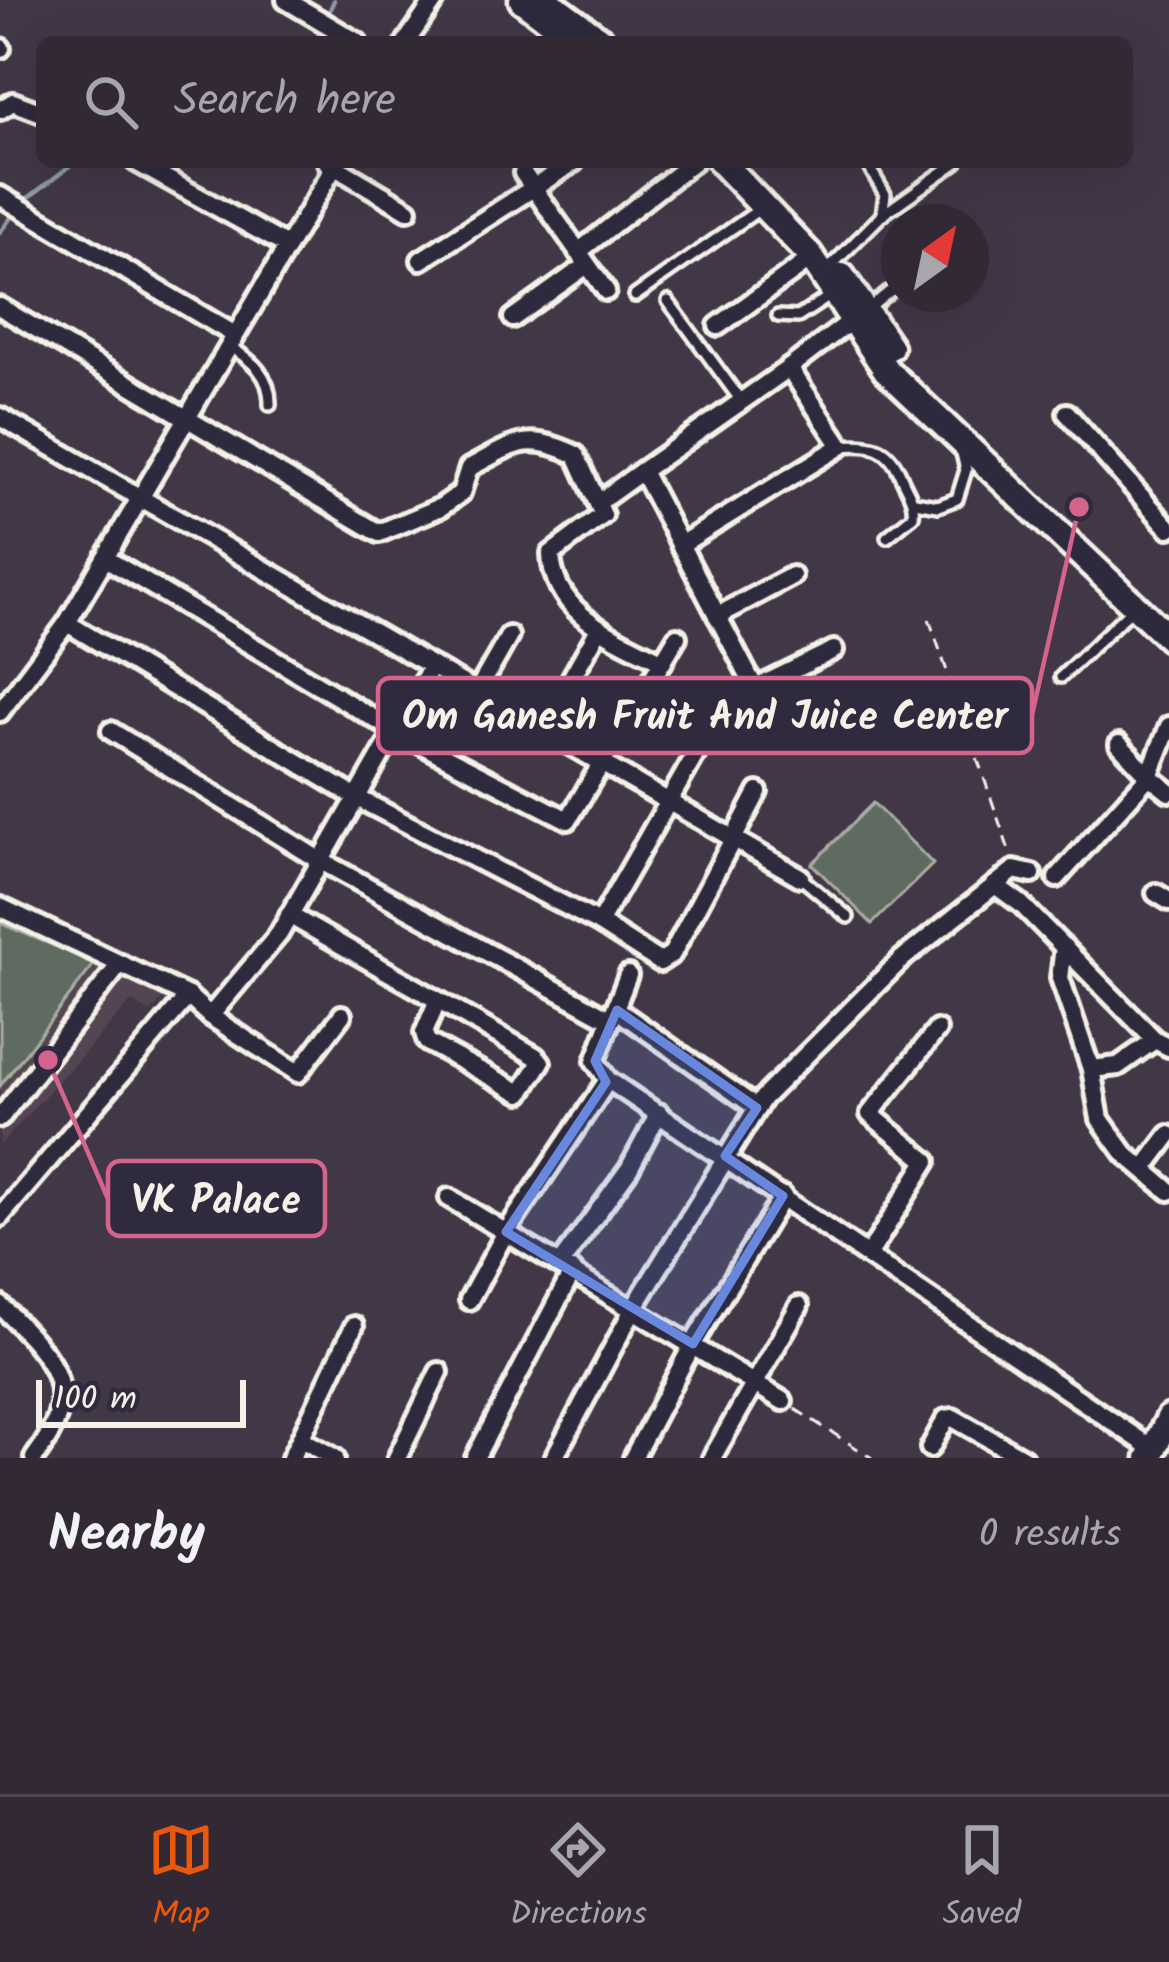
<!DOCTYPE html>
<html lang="en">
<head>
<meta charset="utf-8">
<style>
  :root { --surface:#322935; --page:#3d3541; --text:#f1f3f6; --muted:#a8a6ad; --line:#4d4550; --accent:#ea580c }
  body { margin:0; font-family:Kalam,sans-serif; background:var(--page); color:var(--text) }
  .compass { position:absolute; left:881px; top:204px; width:108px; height:108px; border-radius:50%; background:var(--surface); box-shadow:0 12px 48px #0002; rotate:33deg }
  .scale { position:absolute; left:36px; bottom:30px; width:210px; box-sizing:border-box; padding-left:12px; border:6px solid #f4f1e8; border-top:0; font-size:33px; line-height:42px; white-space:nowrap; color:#f4f1e8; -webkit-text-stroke:9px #2f2a3d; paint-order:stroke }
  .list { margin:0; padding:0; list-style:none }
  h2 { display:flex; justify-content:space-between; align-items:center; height:156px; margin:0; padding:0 48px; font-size:51px }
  h2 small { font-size:39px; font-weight:400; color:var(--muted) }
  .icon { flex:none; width:66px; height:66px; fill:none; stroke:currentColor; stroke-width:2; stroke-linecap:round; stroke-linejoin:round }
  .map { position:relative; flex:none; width:1169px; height:1458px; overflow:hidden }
  .search { position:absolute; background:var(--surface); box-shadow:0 12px 48px #0002; left:36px; right:36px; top:36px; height:132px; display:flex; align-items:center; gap:30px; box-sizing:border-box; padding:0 42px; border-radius:18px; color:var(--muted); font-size:45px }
  .sheet { height:336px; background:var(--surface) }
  nav { display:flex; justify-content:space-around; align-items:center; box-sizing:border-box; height:168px; border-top:3px solid var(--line); background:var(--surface); font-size:33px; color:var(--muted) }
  nav a { display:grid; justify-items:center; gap:6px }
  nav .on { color:var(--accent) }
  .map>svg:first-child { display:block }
  .built { fill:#524451 }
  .green { fill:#5e6b60; stroke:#a9aea4; stroke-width:3 }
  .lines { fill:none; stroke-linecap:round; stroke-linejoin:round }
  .stream { stroke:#8d9ba2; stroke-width:4.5 }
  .lane-casing { stroke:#f4f1e8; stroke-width:18 }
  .street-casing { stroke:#f4f1e8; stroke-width:26 }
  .secondary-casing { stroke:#f4f1e8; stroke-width:33 }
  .path { stroke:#f4f1e8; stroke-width:3; stroke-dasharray:12 9; stroke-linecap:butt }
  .lane { stroke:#2f2a3d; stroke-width:9 }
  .street { stroke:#2f2a3d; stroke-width:16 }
  .secondary { stroke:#2f2a3d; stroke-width:24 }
  .marked { fill:#6887de; fill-opacity:0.2; stroke:#6887de; stroke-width:9; stroke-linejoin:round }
  .leader { fill:none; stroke:#d4648c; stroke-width:4.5 }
  .callout-dot { fill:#d4648c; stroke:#2f2a3d; stroke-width:4.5 }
  .callout { fill:#2f2a3d; stroke:#d4648c; stroke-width:4.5 }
  .callout-label { font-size:39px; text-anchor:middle; font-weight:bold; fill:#f4f1e8 }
</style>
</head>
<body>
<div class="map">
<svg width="1169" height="1458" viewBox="0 0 1169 1458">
  <rect width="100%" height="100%" fill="#423747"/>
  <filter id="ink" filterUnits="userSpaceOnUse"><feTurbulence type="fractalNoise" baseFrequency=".00833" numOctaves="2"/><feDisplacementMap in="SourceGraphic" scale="24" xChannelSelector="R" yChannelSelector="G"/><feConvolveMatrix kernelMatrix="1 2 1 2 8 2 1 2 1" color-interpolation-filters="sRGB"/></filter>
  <g filter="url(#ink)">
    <path class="built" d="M95 963 165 996 150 1013 132 1001 0 1145V1086Z"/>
    <g class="green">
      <path d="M873 803 933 864 872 924 812 864Z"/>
      <path d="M0 923 95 963 0 1086Z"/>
    </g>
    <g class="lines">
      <g class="stream">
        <path d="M327 17 334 0"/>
        <path d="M315 42 322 27"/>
        <path d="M23 202 75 162"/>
        <path d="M0 232 16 211"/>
      </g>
      <g class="lane-casing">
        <g id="lane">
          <path d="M866 162 885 194 882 215"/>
          <path d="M833 264 882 215 957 162"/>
          <path d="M635 296 764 206"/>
          <path d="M668 301 739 398"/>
          <path d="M867 310 899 284"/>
          <path d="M778 316 798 317 830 296"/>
          <path d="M229 346C253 361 271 376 270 405"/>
          <path d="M841 446C874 443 890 447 902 479 908 493 915 500 913 516L887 537"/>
          <path d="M915 502 938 506 957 499 966 470 961 449"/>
          <path d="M1061 677 1134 607"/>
          <path d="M800 877 848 917"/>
        </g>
      </g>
      <g class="street-casing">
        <g id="street">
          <path d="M286 0 357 42"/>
          <path d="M406 42 435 0"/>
          <path d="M0 48H1"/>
          <path d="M0 110 13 102 42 113"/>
          <path d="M136 162 287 246"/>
          <path d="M327 162 408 210"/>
          <path d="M337 162 67 623 357 798 599 923 660 962 672 954 758 792"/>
          <path d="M523 173 606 291"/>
          <path d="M0 196 235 335"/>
          <path d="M578 252 693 162"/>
          <path d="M421 260 574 162"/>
          <path d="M0 307 379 533 441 507 461 493 469 468C514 444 527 431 576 455L603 515 551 554C553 615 617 638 663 662"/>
          <path d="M513 318 587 265"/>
          <path d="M718 326 812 258"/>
          <path d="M1067 413 1169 528"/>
          <path d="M0 417 432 666 279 934 210 1016 188 996 0 907"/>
          <path d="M599 502 642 471"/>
          <path d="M680 545 841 446 789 368 860 314"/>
          <path d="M105 558 395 731 568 820 677 637"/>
          <path d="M717 616 792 576"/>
          <path d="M432 666 800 877"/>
          <path d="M754 689 834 650"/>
          <path d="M477 692 509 636"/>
          <path d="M0 712 67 623"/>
          <path d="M542 730 599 629"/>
          <path d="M111 731 321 861 611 1020"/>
          <path d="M781 738 642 471 789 368"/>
          <path d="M1119 744 1149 776"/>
          <path d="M1149 776 1169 726"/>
          <path d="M1057 878 1149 776 1169 792"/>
          <path d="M995 885 1021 904 1155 1040"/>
          <path d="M1156 893 1169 901"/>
          <path d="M289 915 535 1056 541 1062 521 1093 427 1042 424 1033 437 1002"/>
          <path d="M599 923 718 715"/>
          <path d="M1064 947 1060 978 1091 1069 1100 1119 1125 1154 1169 1191"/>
          <path d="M628 975 595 1061 608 1080 1153 1449"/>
          <path d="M617 1010 757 1108"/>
          <path d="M210 1016 298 1073 342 1015"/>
          <path d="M1091 1069 1118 1066 1155 1040 1169 1047"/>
          <path d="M0 1118 120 964"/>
          <path d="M1145 1167 1169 1135"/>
          <path d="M449 1198 783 1401"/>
          <path d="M0 1217 188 996"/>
          <path d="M869 1254 927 1161 870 1114 937 1030"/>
          <path d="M560 1264 629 1169 659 1113"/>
          <path d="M469 1300 506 1232 608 1080"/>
          <path d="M0 1305C52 1358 87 1389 34 1458"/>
          <path d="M301 1439 335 1458"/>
          <path d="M930 1448 946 1419 953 1418 1023 1458"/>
          <path d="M291 1458 354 1326"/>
          <path d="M397 1458 439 1372"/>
          <path d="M475 1458 573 1271"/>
          <path d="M554 1458 634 1308 763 1098 902 959 1014 870 1032 874"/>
          <path d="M633 1458 693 1344 783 1196"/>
          <path d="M712 1458 799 1306"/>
        </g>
      </g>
      <g class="secondary-casing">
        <g id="secondary">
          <path d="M522 0 557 26"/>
          <path d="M546 0 603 42"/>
          <path d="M721 162 809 254 886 370 1169 638"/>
          <path d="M842 276 890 347"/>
          <path d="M1149 1458 1169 1418"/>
        </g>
      </g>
      <g class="path">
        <path d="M929 619 1011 856"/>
        <path d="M795 1409 872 1458"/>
      </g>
      <use href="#lane" class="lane"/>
      <use href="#street" class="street"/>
      <use href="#secondary" class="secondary"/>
    </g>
  </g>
  <path class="marked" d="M617 1010 757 1108 725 1156 783 1196 693 1344 506 1232 606 1082 595 1061Z"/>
  <path class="leader" d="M1079 507L1032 715M48 1060L108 1199"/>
  <g class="callout-dot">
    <circle cx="1079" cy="507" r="12"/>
    <circle cx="48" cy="1060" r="12"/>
  </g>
  <g class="callout">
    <rect x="378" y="678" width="654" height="75" rx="12"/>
    <rect x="108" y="1161" width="217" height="75" rx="12"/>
  </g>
  <g class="callout-label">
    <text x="705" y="729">Om Ganesh Fruit And Juice Center</text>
    <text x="216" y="1213">VK Palace</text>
  </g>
</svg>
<svg class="compass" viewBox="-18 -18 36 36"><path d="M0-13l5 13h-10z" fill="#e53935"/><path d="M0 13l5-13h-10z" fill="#a8a6ad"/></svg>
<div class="scale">100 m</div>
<div class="search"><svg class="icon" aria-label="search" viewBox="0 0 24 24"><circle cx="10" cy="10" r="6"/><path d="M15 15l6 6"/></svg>Search here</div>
</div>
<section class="sheet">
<h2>Nearby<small>0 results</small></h2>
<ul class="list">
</ul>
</section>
<nav>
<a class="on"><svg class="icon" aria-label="map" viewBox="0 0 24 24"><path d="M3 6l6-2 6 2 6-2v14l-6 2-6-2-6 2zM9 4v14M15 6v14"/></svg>Map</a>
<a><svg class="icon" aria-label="directions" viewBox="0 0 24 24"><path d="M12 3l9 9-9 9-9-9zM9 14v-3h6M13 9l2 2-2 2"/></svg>Directions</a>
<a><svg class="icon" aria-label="saved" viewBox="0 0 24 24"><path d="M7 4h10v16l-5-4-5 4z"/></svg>Saved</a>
</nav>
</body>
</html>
